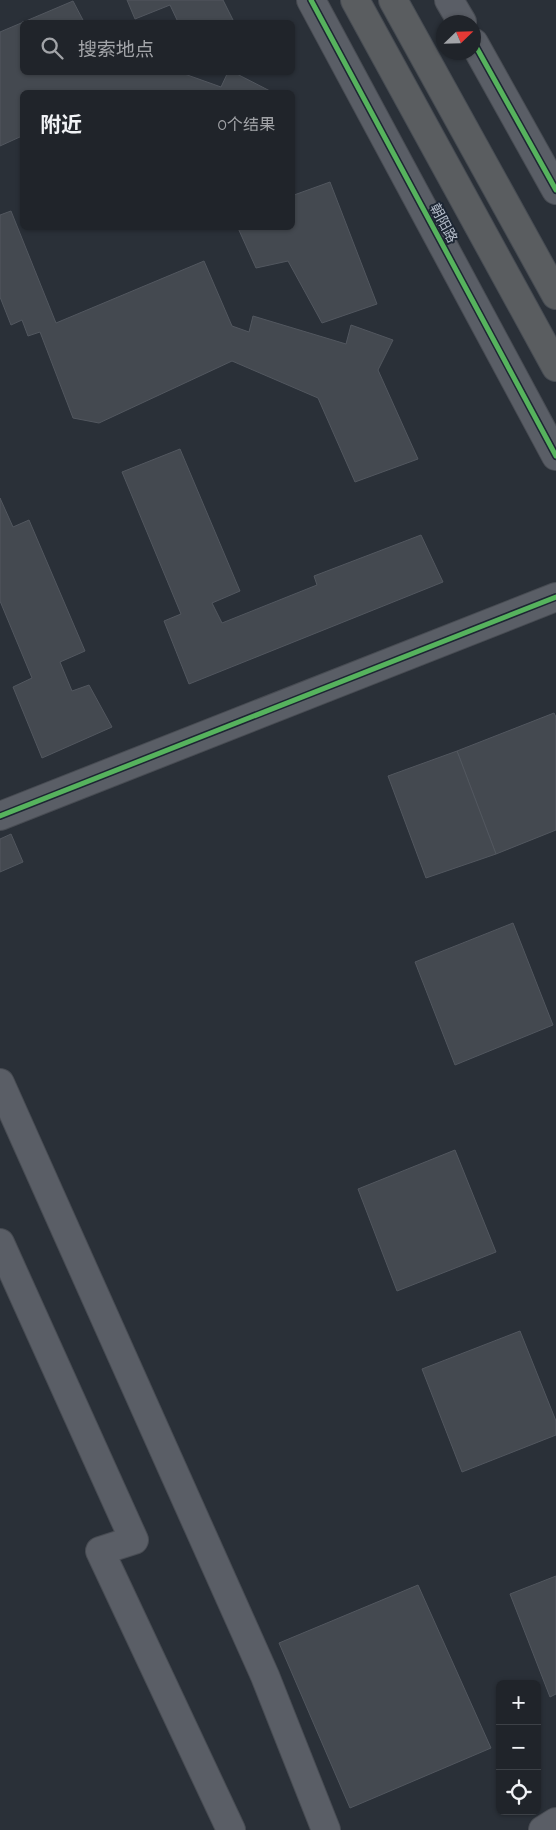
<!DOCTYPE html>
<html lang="zh">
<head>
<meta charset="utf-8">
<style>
  :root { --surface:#20242a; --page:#282c32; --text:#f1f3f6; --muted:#a2a4a8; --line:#3d4147 }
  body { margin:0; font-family:Raleway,"Noto Sans SC",sans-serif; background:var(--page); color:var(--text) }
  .controls { position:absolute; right:15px; bottom:15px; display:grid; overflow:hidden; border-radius:8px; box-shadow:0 1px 4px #0004 }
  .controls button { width:45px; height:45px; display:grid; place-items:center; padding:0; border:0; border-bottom:1px solid var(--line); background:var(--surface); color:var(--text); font:25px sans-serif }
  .compass { position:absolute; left:436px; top:15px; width:45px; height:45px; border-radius:50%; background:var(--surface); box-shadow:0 1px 4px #0004; rotate:67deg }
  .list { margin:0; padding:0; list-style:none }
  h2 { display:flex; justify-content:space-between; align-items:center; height:65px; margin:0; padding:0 20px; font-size:21px }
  h2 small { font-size:16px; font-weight:400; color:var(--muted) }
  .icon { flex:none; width:28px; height:28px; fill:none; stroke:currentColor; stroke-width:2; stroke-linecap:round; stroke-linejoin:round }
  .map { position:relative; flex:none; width:556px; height:1830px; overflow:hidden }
  .search { position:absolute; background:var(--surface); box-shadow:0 1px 4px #0004; left:20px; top:20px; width:275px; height:55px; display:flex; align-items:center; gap:12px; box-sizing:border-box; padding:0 18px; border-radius:8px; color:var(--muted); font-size:19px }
  .panel { position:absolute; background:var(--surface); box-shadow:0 1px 4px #0004; left:20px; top:90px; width:275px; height:140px; border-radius:8px }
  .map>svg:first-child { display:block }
  .building { fill:#444950; stroke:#52575f }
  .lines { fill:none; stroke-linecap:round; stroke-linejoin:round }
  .minor-casing { stroke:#484c53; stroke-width:30 }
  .highway-casing { stroke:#474c53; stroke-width:30 }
  .minor { stroke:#5a5e66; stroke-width:28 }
  .highway { stroke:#5a5d60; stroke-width:28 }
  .cycleway-casing { stroke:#1d2633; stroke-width:8 }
  .cycleway { stroke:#56b35d; stroke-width:5 }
  .labels { text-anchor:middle; stroke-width:4; stroke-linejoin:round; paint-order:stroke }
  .street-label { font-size:14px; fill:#b4bcc9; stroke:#1d2633 }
</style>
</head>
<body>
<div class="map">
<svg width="556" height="1830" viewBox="0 0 556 1830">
  <rect width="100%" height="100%" fill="#2a3038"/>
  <g class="building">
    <path d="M127 0H223L234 22H178L170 5 135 19Z"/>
    <path d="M73 1 84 22H22V72H125L133 74V72H179L221 87 228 72H233L272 92H22V136L0 146V32Z"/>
    <path d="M330 182 377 304 322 323 288 261 256 268 238 228H292V191L294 195Z"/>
    <path d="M11 211 56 323 204 261 232 326 249 332 253 316 346 344 351 325 393 340 378 370 418 459 355 482 318 398 232 361 99 423 73 418 40 332 28 336 22 320 11 325 0 297V215Z"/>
    <path d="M180 449 240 591 212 603 222 623 317 585 314 576 421 535 443 582 189 684 164 621 181 614 122 472Z"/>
    <path d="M0 498 13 527 29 520 85 651 60 662 72 691 89 685 112 727 42 758 13 687 32 678 0 601Z"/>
    <path d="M554 713 556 717V830L496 854 457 751Z"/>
    <path d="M457 751 496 854 426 878 388 776Z"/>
    <path d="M11 834 23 862 0 872V839Z"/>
    <path d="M513 923 553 1025 455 1065 415 962Z"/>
    <path d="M455 1150 496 1252 397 1291 358 1189Z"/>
    <path d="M520 1331 556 1421V1435L462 1472 422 1369Z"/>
    <path d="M556 1576V1694L550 1697 510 1594Z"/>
    <path d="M418 1585 491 1748 350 1808 279 1643Z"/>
  </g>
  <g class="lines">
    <g class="minor-casing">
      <g id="minor">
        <path d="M311 0 556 456"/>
        <path d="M449 0 462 22"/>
        <path d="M474 43 556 190"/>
        <path d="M0 816 556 597"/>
        <path d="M0 1083 265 1676 326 1830"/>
        <path d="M0 1243 134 1540 100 1551 231 1830"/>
        <path d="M543 1830 556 1822"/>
      </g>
    </g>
    <g class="highway-casing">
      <g id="highway">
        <path d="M355 0 556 367"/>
        <path d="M393 0 556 295"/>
      </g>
    </g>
    <use href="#minor" class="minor"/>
    <use href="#highway" class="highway"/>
    <g class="cycleway-casing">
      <g id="cycleway">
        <path d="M311 0 556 456"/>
        <path d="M474 43 556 190"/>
        <path d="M0 816 556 597"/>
      </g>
    </g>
    <use href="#cycleway" class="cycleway"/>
  </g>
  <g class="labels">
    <g class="street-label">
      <text transform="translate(444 223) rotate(62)" y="5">朝阳路</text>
    </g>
  </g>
</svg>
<div class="controls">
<button>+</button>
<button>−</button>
<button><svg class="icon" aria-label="locate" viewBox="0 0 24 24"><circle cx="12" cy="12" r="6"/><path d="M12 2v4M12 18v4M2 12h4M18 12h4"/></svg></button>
</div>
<svg class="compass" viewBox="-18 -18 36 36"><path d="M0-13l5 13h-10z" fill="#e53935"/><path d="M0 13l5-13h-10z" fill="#a2a4a8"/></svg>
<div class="search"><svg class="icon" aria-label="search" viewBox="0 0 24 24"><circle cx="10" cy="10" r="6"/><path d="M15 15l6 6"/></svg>搜索地点</div>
<section class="panel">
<h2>附近<small>0个结果</small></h2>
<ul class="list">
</ul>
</section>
</div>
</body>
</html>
